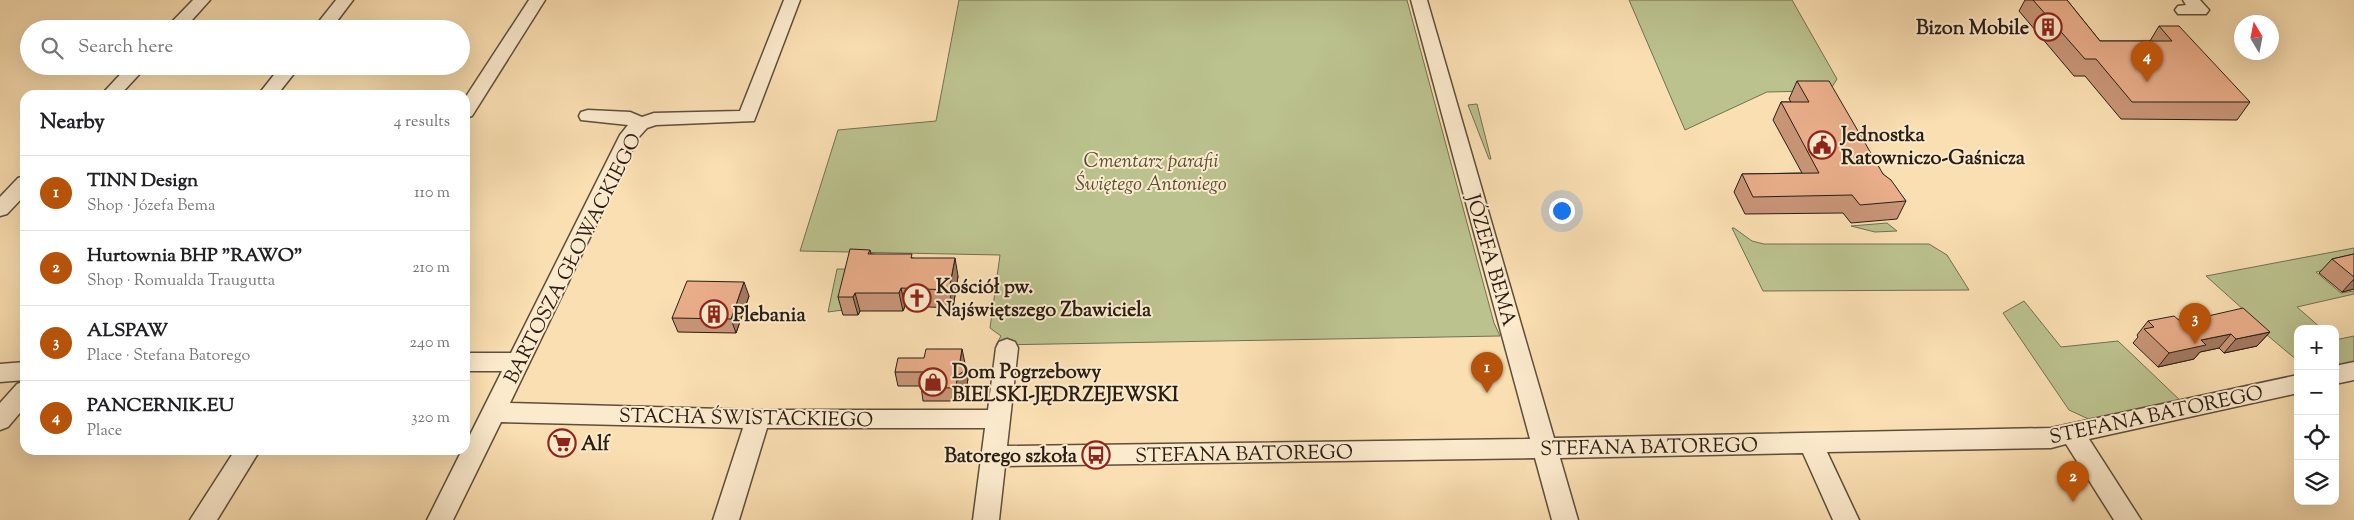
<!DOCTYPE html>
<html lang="en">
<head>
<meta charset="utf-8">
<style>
  :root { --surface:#fff; --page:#f2f2f2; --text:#202124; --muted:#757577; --line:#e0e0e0; --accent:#b45309 }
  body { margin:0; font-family:"Sorts Mill Goudy",serif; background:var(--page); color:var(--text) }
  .controls { position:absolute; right:15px; bottom:15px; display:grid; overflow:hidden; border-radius:10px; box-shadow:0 5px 20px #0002 }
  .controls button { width:45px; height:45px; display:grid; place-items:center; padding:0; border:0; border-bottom:1px solid var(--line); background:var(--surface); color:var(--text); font:25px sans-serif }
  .compass { position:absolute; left:2234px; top:15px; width:45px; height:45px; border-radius:50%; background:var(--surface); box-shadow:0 5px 20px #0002; rotate:350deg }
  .you { position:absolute; left:1561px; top:210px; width:18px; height:18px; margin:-12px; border:4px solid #fff; border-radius:50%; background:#1a73e8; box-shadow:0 0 0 8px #1a73e833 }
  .badge { display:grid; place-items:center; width:32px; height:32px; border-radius:50%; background:var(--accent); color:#fff; font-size:16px; font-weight:700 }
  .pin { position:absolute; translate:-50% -41px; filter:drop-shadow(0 1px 2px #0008) }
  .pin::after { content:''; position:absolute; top:26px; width:18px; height:15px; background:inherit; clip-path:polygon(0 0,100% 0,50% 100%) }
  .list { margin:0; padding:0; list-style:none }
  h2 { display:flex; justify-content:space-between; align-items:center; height:65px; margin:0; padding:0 20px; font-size:21px }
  h2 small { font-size:16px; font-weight:400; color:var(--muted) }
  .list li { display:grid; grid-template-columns:32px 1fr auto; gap:15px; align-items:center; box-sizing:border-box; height:75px; padding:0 20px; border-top:1px solid var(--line) }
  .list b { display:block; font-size:19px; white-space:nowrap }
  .list p { margin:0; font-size:16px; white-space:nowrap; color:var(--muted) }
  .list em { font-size:16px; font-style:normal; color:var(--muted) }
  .icon { flex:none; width:28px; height:28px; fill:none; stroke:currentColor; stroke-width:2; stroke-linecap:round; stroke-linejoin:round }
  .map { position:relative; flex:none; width:2354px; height:520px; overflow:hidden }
  .search { position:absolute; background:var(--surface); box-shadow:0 5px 20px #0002; left:20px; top:20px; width:450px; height:55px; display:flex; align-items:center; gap:12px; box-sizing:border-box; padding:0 18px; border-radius:28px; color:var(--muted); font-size:19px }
  .panel { position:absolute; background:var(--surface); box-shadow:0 5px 20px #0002; left:20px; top:90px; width:450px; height:365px; border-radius:15px }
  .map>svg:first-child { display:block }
  .green { fill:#bbc28e; stroke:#727050 }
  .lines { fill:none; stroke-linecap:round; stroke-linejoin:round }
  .minor-casing { stroke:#5d4e3b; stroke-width:3 }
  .minor { fill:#fceacd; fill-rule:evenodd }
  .wall { fill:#c89577; stroke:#291e13 }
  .shaded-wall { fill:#a37961; stroke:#291e13 }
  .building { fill:#e9ad8a; stroke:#291e13 }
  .labels { text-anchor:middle; stroke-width:4; stroke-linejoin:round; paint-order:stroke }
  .poi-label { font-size:20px; font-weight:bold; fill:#291e13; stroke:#fceacd; text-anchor:start }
  .park-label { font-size:20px; font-style:italic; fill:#554f38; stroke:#fceacd }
  .street-label { font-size:20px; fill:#291e13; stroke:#fceacd }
</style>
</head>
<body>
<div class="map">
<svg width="2354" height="520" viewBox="0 0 2354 520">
  <rect width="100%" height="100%" fill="#fadfb2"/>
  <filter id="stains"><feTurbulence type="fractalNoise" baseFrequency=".004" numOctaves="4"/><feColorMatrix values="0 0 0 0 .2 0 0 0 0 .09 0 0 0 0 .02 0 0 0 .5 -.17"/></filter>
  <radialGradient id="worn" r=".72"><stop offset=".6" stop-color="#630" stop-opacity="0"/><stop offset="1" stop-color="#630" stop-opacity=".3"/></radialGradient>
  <g class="green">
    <path d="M959 0H1407L1494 323 1500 336 996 345 1001 336 990 328 1000 255 800 251 838 130 936 121Z"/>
    <path d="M1629 0H1792L1837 79 1832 87 1812 91 1767 92 1685 130Z"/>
    <path d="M1477 104 1491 159H1489L1468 105Z"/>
    <path d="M1887 223 1897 231 1875 232 1851 226Z"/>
    <path d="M1732 228H1734L1752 241 1764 244H1929L1947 255 1969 290 1763 291Z"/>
    <path d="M2354 248V264L2316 272 2341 293 2354 291V294L2297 307 2322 329H2298V361L2242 314 2245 311 2206 276Z"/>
    <path d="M837 269H853L843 310 828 312Z"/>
    <path d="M2024 301 2061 347 2118 341 2183 403 2095 422 2069 410 2003 313Z"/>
    <path d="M2354 336V363L2335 367V340Z"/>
  </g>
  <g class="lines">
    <g class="minor-casing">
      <g id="minor">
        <path d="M193 0H210L184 29H165Z"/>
        <path d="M336 0H353L331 29H313Z"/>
        <path d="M529 0H545L472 116 465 118V98Z"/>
        <path d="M784 0H800L754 121 656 125 647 128 638 138 510 403 758 410H988L996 348 999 342 1007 339 1015 342 1018 348 1007 446 1530 439 1411 0H1427L1554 438 2051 428 2298 375V393L2089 439 2141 520H2114L2066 444 2051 448 1827 452 1859 520H1833L1803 453 1560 458 1578 520H1552L1535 458 1005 466 999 520H973L985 428H767L739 520H713L743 428 501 422 453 520H427L462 450H465V445L502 371H465V353H511L620 135 628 125 581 120 579 116 581 112 588 110 630 112 642 117 654 113 740 111Z"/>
        <path d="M2183 0H2200L2209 10 2206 14H2178L2175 10 2178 6 2186 5Z"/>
        <path d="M128 66H147L120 95H101Z"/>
        <path d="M281 66H300L277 95H258Z"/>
        <path d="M25 176V195L7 214 0 216V197L18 178Z"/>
        <path d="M25 362V380L0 382V364Z"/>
        <path d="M2354 362V380L2335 384V366Z"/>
        <path d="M25 381V407L8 427 0 430V403L17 384Z"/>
        <path d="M235 450H260L217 520H190Z"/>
      </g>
    </g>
    <use href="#minor" class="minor"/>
  </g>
  <g class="wall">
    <path d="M2025 0H2067L2100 41H2150L2159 26 2250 102 2237 120 2121 119 2085 76H2074L2019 11Z"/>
    <path d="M1797 81 1883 174 1906 201 1897 219 1851 223 1843 213 1745 214 1734 192 1742 174 1802 173 1773 120 1781 102H1791L1789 99Z"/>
    <path d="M870 250 871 254 913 258 958 276 953 308 905 306 903 311H860L858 315H843L838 297Z"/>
    <path d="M2354 254V289L2342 292 2319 273 2332 259Z"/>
    <path d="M749 296 736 333 678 332 672 318Z"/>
    <path d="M2201 313 2270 332 2257 346 2224 353 2219 348 2200 352 2194 359 2158 367 2133 343 2138 337 2137 335 2148 321H2180L2197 318Z"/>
    <path d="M965 363 968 378 967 385 961 389 959 399 955 401H923L921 386H898L895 372Z"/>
  </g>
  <g class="shaded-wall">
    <path d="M955 258 958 276 953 308 949 290Z"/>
    <path d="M2354 279V289L2342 292Z"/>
    <path d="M744 282 749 296 736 333 731 319Z"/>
    <path d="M901 288 905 306 903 311 899 293Z"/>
    <path d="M855 293 860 311 858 315 853 297Z"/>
    <path d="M2270 332 2257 346 2224 353 2236 339Z"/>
    <path d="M2231 334 2219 348 2200 352 2194 359 2158 367 2169 353 2201 340Z"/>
    <path d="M962 349 965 363 963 371 965 364 968 378 967 385 961 389 959 399 955 401 952 388 960 361Z"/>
  </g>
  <g class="building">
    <path d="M2033 0H2067L2100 41H2172L2159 26H2179L2250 102H2132L2096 59H2085Z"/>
    <path d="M1797 81H1829L1883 174 1891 180 1906 201 1860 205 1852 195 1753 197 1742 174 1819 173 1781 102H1809Z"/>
    <path d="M850 249 870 250 868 254H912L911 258H955L949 290 901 288 899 293H855L853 297H838Z"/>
    <path d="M2354 254V277L2332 259Z"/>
    <path d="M687 281 744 282 731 319 672 318Z"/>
    <path d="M2243 308 2270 332 2236 339 2231 334 2201 340 2206 345 2169 353 2144 329 2154 327 2148 321 2174 316 2180 321 2200 317 2201 313 2208 316Z"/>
    <path d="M926 349H962L960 361 965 364 964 371 958 375 956 385 952 388 920 387 924 372H895L898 358H924Z"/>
  </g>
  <defs>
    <g id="building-ring" transform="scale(1.4375)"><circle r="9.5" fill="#fceacd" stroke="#8f2418" stroke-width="1.5"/><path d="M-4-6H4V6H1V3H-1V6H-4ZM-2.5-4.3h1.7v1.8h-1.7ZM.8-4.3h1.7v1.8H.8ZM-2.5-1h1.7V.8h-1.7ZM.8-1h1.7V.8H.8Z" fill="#8f2418"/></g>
    <g id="civic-ring" transform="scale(1.4375)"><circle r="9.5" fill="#fceacd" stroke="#8f2418" stroke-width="1.5"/><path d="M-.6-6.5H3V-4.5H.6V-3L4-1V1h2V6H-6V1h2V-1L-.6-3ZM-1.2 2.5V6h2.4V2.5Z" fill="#8f2418"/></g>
    <g id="church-ring" transform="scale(1.4375)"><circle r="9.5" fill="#fceacd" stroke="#8f2418" stroke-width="1.5"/><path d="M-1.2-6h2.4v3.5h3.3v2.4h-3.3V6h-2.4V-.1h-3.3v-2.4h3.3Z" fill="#8f2418"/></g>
    <g id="shop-ring" transform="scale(1.4375)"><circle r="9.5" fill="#fceacd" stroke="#8f2418" stroke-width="1.5"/><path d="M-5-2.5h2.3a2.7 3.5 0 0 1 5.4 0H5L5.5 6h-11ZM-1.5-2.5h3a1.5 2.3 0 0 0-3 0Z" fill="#8f2418"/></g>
    <g id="supermarket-ring" transform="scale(1.4375)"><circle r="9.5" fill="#fceacd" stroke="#8f2418" stroke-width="1.5"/><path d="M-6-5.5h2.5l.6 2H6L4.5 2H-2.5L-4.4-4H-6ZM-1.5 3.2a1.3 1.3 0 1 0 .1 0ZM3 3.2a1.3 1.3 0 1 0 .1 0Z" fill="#8f2418"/></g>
    <g id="bus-ring" transform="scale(1.4375)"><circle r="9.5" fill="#fceacd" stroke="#8f2418" stroke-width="1.5"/><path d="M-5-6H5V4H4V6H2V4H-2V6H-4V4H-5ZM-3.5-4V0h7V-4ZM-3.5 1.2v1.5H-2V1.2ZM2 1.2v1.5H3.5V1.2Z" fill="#8f2418"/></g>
  </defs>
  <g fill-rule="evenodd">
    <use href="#building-ring" x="2048" y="27"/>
    <use href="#civic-ring" x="1822" y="145"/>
    <use href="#church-ring" x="917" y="298"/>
    <use href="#building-ring" x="714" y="314"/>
    <use href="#shop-ring" x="933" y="382"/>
    <use href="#supermarket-ring" x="562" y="443"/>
    <use href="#bus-ring" x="1096" y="455"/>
  </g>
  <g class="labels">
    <g class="poi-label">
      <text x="2029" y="34" text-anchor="end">Bizon Mobile</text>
      <text x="1841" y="141">Jednostka<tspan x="1841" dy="23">Ratowniczo-Gaśnicza</tspan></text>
      <text x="936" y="293">Kościół pw.<tspan x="936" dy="23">Najświętszego Zbawiciela</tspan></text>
      <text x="733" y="321">Plebania</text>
      <text x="952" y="378">Dom Pogrzebowy<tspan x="952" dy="23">BIELSKI-JĘDRZEJEWSKI</tspan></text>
      <text x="581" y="450">Alf</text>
      <text x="1077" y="462" text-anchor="end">Batorego szkoła</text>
    </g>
    <g class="park-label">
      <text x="1151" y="167">Cmentarz parafii<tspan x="1151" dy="23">Świętego Antoniego</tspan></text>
    </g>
    <g class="street-label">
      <text transform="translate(572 258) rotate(-63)" y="7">BARTOSZA GŁOWACKIEGO</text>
      <text transform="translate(1492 260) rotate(74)" y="7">JÓZEFA BEMA</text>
      <text transform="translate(2156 414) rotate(-12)" y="7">STEFANA BATOREGO</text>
      <text transform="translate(746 417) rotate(1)" y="7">STACHA ŚWISTACKIEGO</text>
      <text transform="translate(1649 446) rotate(-1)" y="7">STEFANA BATOREGO</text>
      <text transform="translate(1244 453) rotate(-1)" y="7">STEFANA BATOREGO</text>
    </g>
  </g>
  <rect width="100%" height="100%" filter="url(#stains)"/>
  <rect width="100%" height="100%" fill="url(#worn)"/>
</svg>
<div class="controls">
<button>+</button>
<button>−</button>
<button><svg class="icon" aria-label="locate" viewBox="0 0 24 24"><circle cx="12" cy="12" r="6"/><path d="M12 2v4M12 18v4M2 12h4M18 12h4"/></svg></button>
<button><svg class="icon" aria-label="layers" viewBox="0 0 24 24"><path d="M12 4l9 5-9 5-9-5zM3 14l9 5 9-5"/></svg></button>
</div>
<svg class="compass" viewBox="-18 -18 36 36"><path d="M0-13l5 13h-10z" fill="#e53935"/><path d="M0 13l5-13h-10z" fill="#757577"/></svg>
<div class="you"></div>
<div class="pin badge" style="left:1487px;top:393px">1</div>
<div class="pin badge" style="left:2073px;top:502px">2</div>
<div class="pin badge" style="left:2195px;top:344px">3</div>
<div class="pin badge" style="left:2147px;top:82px">4</div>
<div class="search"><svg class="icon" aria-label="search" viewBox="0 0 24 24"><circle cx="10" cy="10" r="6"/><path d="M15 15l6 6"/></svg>Search here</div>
<section class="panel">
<h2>Nearby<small>4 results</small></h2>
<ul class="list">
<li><span class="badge">1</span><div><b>TINN Design</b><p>Shop · Józefa Bema</p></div><em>110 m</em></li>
<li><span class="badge">2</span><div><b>Hurtownia BHP &quot;RAWO&quot;</b><p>Shop · Romualda Traugutta</p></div><em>210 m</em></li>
<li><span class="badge">3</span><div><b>ALSPAW</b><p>Place · Stefana Batorego</p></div><em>240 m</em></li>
<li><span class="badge">4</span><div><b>PANCERNIK.EU</b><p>Place</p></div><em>320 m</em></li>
</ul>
</section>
</div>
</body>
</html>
